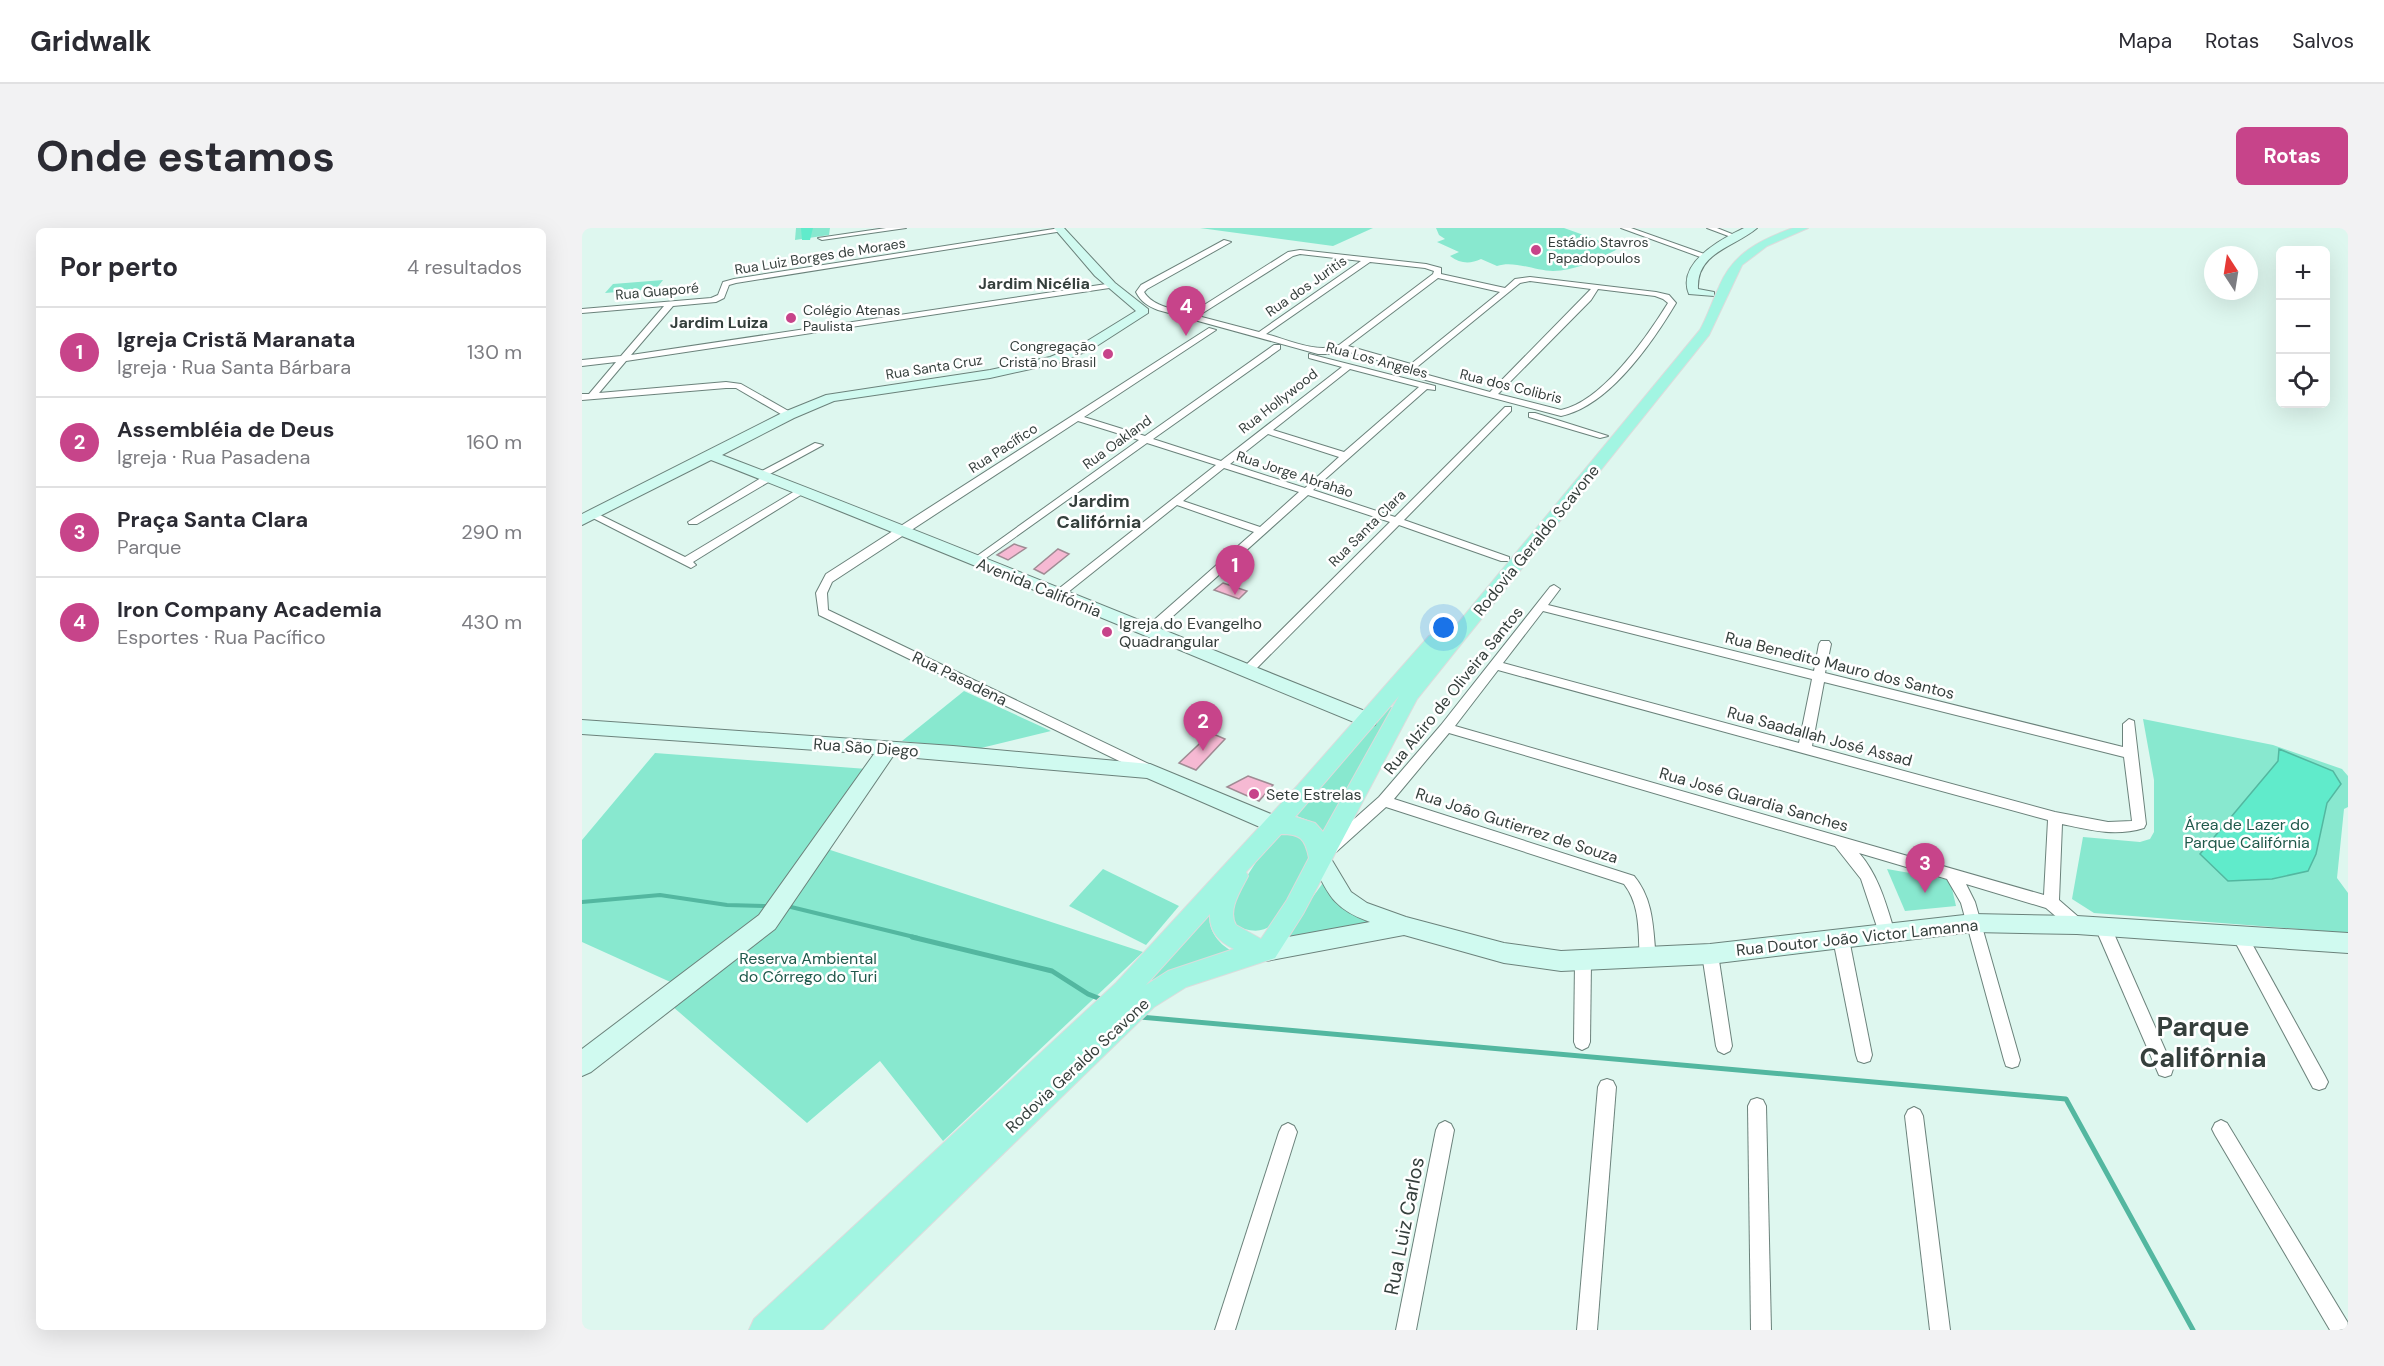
<!DOCTYPE html>
<html lang="pt">
<head>
<meta charset="utf-8">
<style>
  :root { --surface:#fff; --page:#f2f2f3; --text:#2b2b33; --muted:#7c7c81; --line:#e1e1e2; --accent:#c7448a }
  body { margin:0; font-family:"DM Sans",sans-serif; background:var(--page); color:var(--text) }
  .controls { position:absolute; right:18px; top:18px; display:grid; overflow:hidden; border-radius:9px; box-shadow:0 6px 24px #0002 }
  .controls button { width:54px; height:54px; display:grid; place-items:center; padding:0; border:0; border-bottom:2px solid var(--line); background:var(--surface); color:var(--text); font:30px sans-serif }
  .compass { position:absolute; left:1622px; top:18px; width:54px; height:54px; border-radius:50%; background:var(--surface); box-shadow:0 6px 24px #0002; rotate:348deg }
  .you { position:absolute; left:862px; top:400px; width:21px; height:21px; margin:-15px; border:4px solid #fff; border-radius:50%; background:#1a73e8; box-shadow:0 0 0 9px #1a73e833 }
  .badge { display:grid; place-items:center; width:39px; height:39px; border-radius:50%; background:var(--accent); color:#fff; font-size:20px; font-weight:700 }
  .pin { position:absolute; translate:-50% -50px; filter:drop-shadow(0 2px 3px #0008) }
  .pin::after { content:''; position:absolute; top:32px; width:21px; height:18px; background:inherit; clip-path:polygon(0 0,100% 0,50% 100%) }
  .list { margin:0; padding:0; list-style:none }
  h2 { display:flex; justify-content:space-between; align-items:center; height:78px; margin:0; padding:0 24px; font-size:26px }
  h2 small { font-size:20px; font-weight:400; color:var(--muted) }
  .list li { display:grid; grid-template-columns:39px 1fr auto; gap:18px; align-items:center; box-sizing:border-box; height:90px; padding:0 24px; border-top:2px solid var(--line) }
  .list b { display:block; font-size:22px; white-space:nowrap }
  .list p { margin:0; font-size:20px; white-space:nowrap; color:var(--muted) }
  .list em { font-size:20px; font-style:normal; color:var(--muted) }
  .icon { flex:none; width:33px; height:33px; fill:none; stroke:currentColor; stroke-width:2; stroke-linecap:round; stroke-linejoin:round }
  .map { position:relative; flex:none; width:1766px; height:1102px; overflow:hidden; border-radius:9px }
  header { display:flex; align-items:center; gap:36px; box-sizing:border-box; height:84px; padding:0 30px; background:var(--surface); border-bottom:2px solid var(--line) }
  header strong { font-size:28px }
  nav { display:flex; gap:33px; margin-inline-start:auto; font-size:21px }
  .intro { display:flex; align-items:center; justify-content:space-between; box-sizing:border-box; height:144px; padding:0 36px }
  h1 { margin:0; font-size:42px }
  .button { padding:15px 27px; border-radius:9px; background:var(--accent); color:#fff; font-size:21px; font-weight:700 }
  main { display:flex; gap:36px; padding:0 36px }
  aside { flex:1; background:var(--surface); border-radius:9px; box-shadow:0 6px 24px #0002 }
  .map>svg:first-child { display:block }
  .green { fill:#88e8cf }
  .water { fill:#60ebcb; stroke:#53b7a0; stroke-width:1.5 }
  .lines { fill:none; stroke-linecap:round; stroke-linejoin:round }
  .stream-far1 { stroke:#53b7a0; stroke-width:4 }
  .stream { stroke:#53b7a0; stroke-width:5 }
  .river { fill:#60ebcb; fill-rule:evenodd }
  .building { fill:#f6b9d3; stroke:#a08b94; stroke-width:1.5 }
  .street-casing { stroke:#6b827b; stroke-width:2 }
  .secondary-casing { stroke:#6b827b; stroke-width:2 }
  .primary-casing { stroke:#dbdcdc; stroke-width:2 }
  .street { fill:#fff; fill-rule:evenodd }
  .secondary { fill:#d0faf0; fill-rule:evenodd }
  .primary { fill:#a2f5e2; fill-rule:evenodd }
  .poi-dot { fill:#c7448a; stroke:#fff; stroke-width:2 }
  .labels { text-anchor:middle; stroke-width:5; stroke-linejoin:round; paint-order:stroke }
  .far-poi-label { font-size:14px; fill:#353f3c; stroke:#fff; text-anchor:start }
  .far-street-label { font-size:14px; fill:#353f3c; stroke:#fff }
  .far-quarter-label { font-size:16px; font-weight:bold; fill:#353f3c; stroke:#fff }
  .street-label { font-size:16px; fill:#353f3c; stroke:#fff }
  .poi-label { font-size:16px; fill:#353f3c; stroke:#fff; text-anchor:start }
  .park-label { font-size:16px; fill:#1f594b; stroke:#fff }
  .far-district-label { font-size:18px; font-weight:bold; fill:#353f3c; stroke:#fff }
  .near-street-label { font-size:20px; fill:#353f3c; stroke:#fff }
  .near-district-label { font-size:27px; font-weight:bold; fill:#353f3c; stroke:#fff }
</style>
</head>
<body>
<header>
<strong>Gridwalk</strong>
<nav><a>Mapa</a><a>Rotas</a><a>Salvos</a></nav>
</header>
<div class="intro"><h1>Onde estamos</h1><a class="button">Rotas</a></div>
<main>
<aside>
<h2>Por perto<small>4 resultados</small></h2>
<ul class="list">
<li><span class="badge">1</span><div><b>Igreja Cristã Maranata</b><p>Igreja · Rua Santa Bárbara</p></div><em>130 m</em></li>
<li><span class="badge">2</span><div><b>Assembléia de Deus</b><p>Igreja · Rua Pasadena</p></div><em>160 m</em></li>
<li><span class="badge">3</span><div><b>Praça Santa Clara</b><p>Parque</p></div><em>290 m</em></li>
<li><span class="badge">4</span><div><b>Iron Company Academia</b><p>Esportes · Rua Pacífico</p></div><em>430 m</em></li>
</ul>
</aside>
<div class="map">
<svg width="1766" height="1102" viewBox="0 0 1766 1102">
  <rect width="100%" height="100%" fill="#def7ef"/>
  <g class="green">
    <path d="M214 0H248L247 7 213 12Z"/>
    <path d="M618 0H791L751 18Z"/>
    <path d="M854 0H982L1038 20C1016 31 997 42 971 43 953 43 932 32 915 38L899 31C888 36 879 36 868 28L877 24 855 14 863 11 857 7Z"/>
    <path d="M81 52 74 61 23 65 31 56Z"/>
    <path d="M382 463 469 503 395 521 320 513Z"/>
    <path d="M808 478 811 480 742 605 728 593 712 587Z"/>
    <path d="M1561 491 1691 517 1760 541 1766 548V579L1762 581 1755 650 1766 665V705L1512 685 1490 671 1501 609 1558 614 1568 611 1572 604V552Z"/>
    <path d="M73 525 285 541 233 617 561 724 361 913 298 833 225 895 90 778 95 757 0 714V612Z"/>
    <path d="M714 604 731 621C723 639 704 683 692 695 680 707 665 703 652 697L647 676 689 611 701 605Z"/>
    <path d="M521 641 597 678 564 717 487 678Z"/>
    <path d="M1305 641 1368 652 1374 678 1323 683Z"/>
    <path d="M743 652 800 696 699 713Z"/>
    <path d="M628 681C625 701 634 714 651 724L553 769Z"/>
  </g>
  <path class="water" d="M1697 521 1751 543 1759 556 1745 575 1734 626 1726 643 1690 651 1646 653 1618 626 1696 533Z"/>
  <g class="lines">
    <g class="stream-far1">
      <path d="M0 674 78 667 145 677 183 678"/>
      <path d="M209 679 336 710"/>
    </g>
    <g class="stream">
      <path d="M330 709 470 743 506 766 521 772"/>
      <path d="M558 789 1484 871 1611 1102"/>
    </g>
    <path class="river" d="M219 0H231L228 12H220Z"/>
  </g>
  <g class="building">
    <path d="M432 316 444 320 426 332 415 327Z"/>
    <path d="M476 321 487 326 462 346 452 341Z"/>
    <path d="M641 355 665 363 657 371 632 362Z"/>
    <path d="M629 505 643 511 614 542 597 535Z"/>
    <path d="M666 548 691 557 677 573 645 559Z"/>
  </g>
  <g class="lines">
    <g class="street-casing">
      <g id="street">
        <path d="M304 0H324L240 12 236 10Z"/>
        <path d="M478 0 481 1V3L154 55 147 57 142 70 134 74 91 78 49 127 531 55 535 57 534 59 44 133 17 165 144 154 159 156 210 185V189H204L154 160H144L0 172V166H7L34 134 0 138V132L39 128 82 78 0 85V81L129 70 136 67 141 54 152 51Z"/>
        <path d="M1039 0H1049L1128 28 1121 30Z"/>
        <path d="M1125 0H1135L1155 8 1149 9Z"/>
        <path d="M642 12 649 14 565 61 562 64C571 79 593 81 608 86L706 24 718 22 844 36 859 40V46L923 60 933 51 948 49 1074 64 1087 67 1094 75C1070 115 1027 178 979 188L840 151 827 141 760 122 750 126H736L576 82C566 78 559 74 554 64L559 57ZM718 26 779 33 677 104 616 88 711 28ZM788 34 843 40 852 43 851 46 757 117C735 126 707 112 684 106ZM856 50 918 64 829 136 766 118ZM948 53 1009 61 908 164 846 147 835 139 938 55ZM1016 61 1073 68 1081 71 1086 75C1065 109 1020 174 979 182L916 166 1009 72Z"/>
        <path d="M627 100 634 102 502 189 563 208 692 117H698V121L571 211 639 233 760 139 727 130V126L853 158V162L845 161 731 262 813 289 923 179H929V183L822 292 927 329V333H919L817 297 670 445H662L660 442 662 439 808 294 726 267 571 406H563L561 403 563 400 672 304 595 277 480 369H472L470 366 634 237 565 215 397 335H389L388 333 557 212 496 193 250 354 245 365 246 382 571 538 573 542 566 547 237 387 234 365 244 346ZM768 141 837 159 762 224 691 202ZM686 206 757 229 723 260 648 236ZM642 240 717 264 678 299 601 273Z"/>
        <path d="M947 185H953L1026 208 1018 210 947 189Z"/>
        <path d="M233 215 241 217 186 247 191 250 190 252 115 296H107L106 294 179 250 174 247 176 245Z"/>
        <path d="M218 260 222 261V265L111 334 114 337 109 340 5 287 10 284 14 285 103 329Z"/>
        <path d="M972 357 978 361 966 377 1232 443 1237 416 1239 413H1247L1249 416 1243 445 1541 519V496L1547 491 1552 493 1564 596 1562 600C1533 609 1508 602 1480 596L1477 672 1500 692 1503 697 1500 702 1495 703 1490 702 1464 680 1384 656 1393 674 1438 832 1436 838 1430 840 1424 838 1422 832 1379 675 1365 651 1277 625C1297 648 1304 676 1313 705L1310 710 1305 712 1300 710 1297 705 1279 651 1253 618 867 505 812 571 1052 648C1072 672 1071 701 1074 731L1072 736 1066 738 1060 736 1058 731C1056 705 1059 678 1042 656L804 579 754 624H744L742 620 744 616 797 569 859 497 968 359ZM961 383 1230 451 1217 515 921 435ZM916 442 1466 592 1462 667 873 498ZM1242 454 1542 529 1550 593 1526 594 1473 584 1230 518Z"/>
        <path d="M1521 692 1526 694 1529 699 1589 835 1591 841 1589 847 1583 849 1577 847 1513 699 1516 694Z"/>
        <path d="M1658 701 1663 703 1743 848 1746 854 1743 860 1737 862 1731 860 1650 708 1653 703Z"/>
        <path d="M1259 704 1264 706 1267 711 1290 827 1288 833 1282 835 1276 833 1274 827 1251 711 1254 706Z"/>
        <path d="M1128 719 1134 721 1136 726 1150 818 1148 823 1142 826 1136 823 1134 818 1120 726 1122 721Z"/>
        <path d="M1001 727 1007 729 1009 734 1008 814 1006 819 1000 822 994 819 992 814 993 734 995 729Z"/>
        <path d="M1025 851 1031 853 1034 859 1015 1102H995L1016 859 1019 853Z"/>
        <path d="M1175 870 1181 872 1184 878 1189 1102H1169L1166 878 1169 872Z"/>
        <path d="M1332 879 1338 882 1341 888 1368 1102H1348L1323 888 1326 882Z"/>
        <path d="M1639 892 1645 895 1766 1095V1102H1748L1633 907 1630 901 1633 895Z"/>
        <path d="M863 893 869 896 872 902 834 1102H814L854 902 857 896Z"/>
        <path d="M706 895 712 898 715 904 653 1102H633L697 904 700 898Z"/>
      </g>
    </g>
    <g class="secondary-casing">
      <g id="secondary">
        <path d="M472 0H482L533 55 566 81V85L510 121 476 135 408 150 252 173 212 190 140 227C358 310 575 400 793 487L795 492 793 497 786 499 779 497C563 408 347 317 129 232L0 297V286L202 184 244 167 408 142 468 129 502 115 554 83 513 48Z"/>
        <path d="M1162 0H1175C1153 19 1114 24 1116 61L1132 64V68L1107 66C1094 35 1139 11 1162 0Z"/>
        <path d="M0 492 371 518 568 536 701 591 704 597 701 603 694 605 687 603 565 550 311 528 193 701 9 844 0 848V821L177 687 292 526 0 506Z"/>
        <path d="M738 622 745 624 769 664 785 675 824 689 922 715 979 723 1128 716 1391 686 1495 688 1766 705V725L1495 706 1391 704 1128 736 979 743 922 735 822 707 684 733 676 730 673 723 676 716 684 713 788 694C749 680 746 665 728 630L731 624Z"/>
      </g>
    </g>
    <g class="primary-casing">
      <path id="primary" d="M1211 0H1226L1185 18 1160 37 1127 107 835 471 721 686 693 730 604 759 572 779 240 1102H167L172 1091 534 755 716 557 847 408 854 406 863 411 1118 102C1125 89 1130 74 1137 59 1151 25 1178 12 1211 0ZM817 468 741 604 733 595 713 589ZM699 606C718 606 723 610 727 630L705 672 679 711 654 697C645 682 659 662 666 648L664 644ZM628 686C627 703 637 714 652 721L586 743 564 757Z"/>
    </g>
    <use href="#street" class="street"/>
    <use href="#secondary" class="secondary"/>
    <use href="#primary" class="primary"/>
  </g>
  <g class="poi-dot">
    <circle cx="954" cy="22" r="6"/>
    <circle cx="209" cy="90" r="6"/>
    <circle cx="526" cy="126" r="6"/>
    <circle cx="525" cy="404" r="6"/>
    <circle cx="672" cy="566" r="6"/>
  </g>
  <g class="labels">
    <g class="far-poi-label">
      <text x="966" y="19">Estádio Stavros<tspan x="966" dy="16">Papadopoulos</tspan></text>
      <text x="221" y="87">Colégio Atenas<tspan x="221" dy="16">Paulista</tspan></text>
      <text x="514" y="123" text-anchor="end">Congregação<tspan x="514" dy="16">Cristã no Brasil</tspan></text>
    </g>
    <g class="far-street-label">
      <text transform="translate(238 28) rotate(-9)" y="5">Rua Luiz Borges de Moraes</text>
      <text transform="translate(724 58) rotate(-35)" y="5">Rua dos Juritis</text>
      <text transform="translate(75 63) rotate(-5)" y="5">Rua Guaporé</text>
      <text transform="translate(795 132) rotate(15)" y="5">Rua Los Angeles</text>
      <text transform="translate(352 139) rotate(-9)" y="5">Rua Santa Cruz</text>
      <text transform="translate(929 158) rotate(14)" y="5">Rua dos Colibris</text>
      <text transform="translate(696 173) rotate(-38)" y="5">Rua Hollywood</text>
      <text transform="translate(535 214) rotate(-36)" y="5">Rua Oakland</text>
      <text transform="translate(421 220) rotate(-33)" y="5">Rua Pacífico</text>
      <text transform="translate(713 246) rotate(18)" y="5">Rua Jorge Abrahão</text>
      <text transform="translate(785 300) rotate(-45)" y="5">Rua Santa Clara</text>
    </g>
    <g class="far-quarter-label">
      <text x="452" y="61">Jardim Nicélia</text>
      <text x="137" y="100">Jardim Luiza</text>
    </g>
    <g class="street-label">
      <text transform="translate(954 312) rotate(-51)" y="6">Rodovia Geraldo Scavone</text>
      <text transform="translate(457 359) rotate(22)" y="6">Avenida Califórnia</text>
      <text transform="translate(1258 437) rotate(14)" y="6">Rua Benedito Mauro dos Santos</text>
      <text transform="translate(378 450) rotate(26)" y="6">Rua Pasadena</text>
      <text transform="translate(871 462) rotate(-51)" y="6">Rua Alziro de Oliveira Santos</text>
      <text transform="translate(1238 508) rotate(15)" y="6">Rua Saadallah José Assad</text>
      <text transform="translate(284 519) rotate(4)" y="6">Rua São Diego</text>
      <text transform="translate(1172 571) rotate(16)" y="6">Rua José Guardia Sanches</text>
      <text transform="translate(935 597) rotate(18)" y="6">Rua João Gutierrez de Souza</text>
      <text transform="translate(1275 709) rotate(-6)" y="6">Rua Doutor João Victor Lamanna</text>
      <text transform="translate(495 837) rotate(-43)" y="6">Rodovia Geraldo Scavone</text>
    </g>
    <g class="poi-label">
      <text x="537" y="401">Igreja do Evangelho<tspan x="537" dy="18">Quadrangular</tspan></text>
      <text x="684" y="572">Sete Estrelas</text>
    </g>
    <g class="park-label">
      <text x="1665" y="602">Área de Lazer do<tspan x="1665" dy="18">Parque Califórnia</tspan></text>
      <text x="226" y="736">Reserva Ambiental<tspan x="226" dy="18">do Córrego do Turi</tspan></text>
    </g>
    <g class="far-district-label">
      <text x="517" y="279">Jardim<tspan x="517" dy="21">Califórnia</tspan></text>
    </g>
    <g class="near-street-label">
      <text transform="translate(822 998) rotate(-79)" y="7">Rua Luiz Carlos</text>
    </g>
    <g class="near-district-label">
      <text x="1621" y="808">Parque<tspan x="1621" dy="31">Califôrnia</tspan></text>
    </g>
  </g>
</svg>
<div class="controls">
<button>+</button>
<button>−</button>
<button><svg class="icon" aria-label="locate" viewBox="0 0 24 24"><circle cx="12" cy="12" r="6"/><path d="M12 2v4M12 18v4M2 12h4M18 12h4"/></svg></button>
</div>
<svg class="compass" viewBox="-18 -18 36 36"><path d="M0-13l5 13h-10z" fill="#e53935"/><path d="M0 13l5-13h-10z" fill="#7c7c81"/></svg>
<div class="you"></div>
<div class="pin badge" style="left:653px;top:367px">1</div>
<div class="pin badge" style="left:621px;top:523px">2</div>
<div class="pin badge" style="left:1343px;top:665px">3</div>
<div class="pin badge" style="left:604px;top:108px">4</div>
</div>
</main>
</body>
</html>
